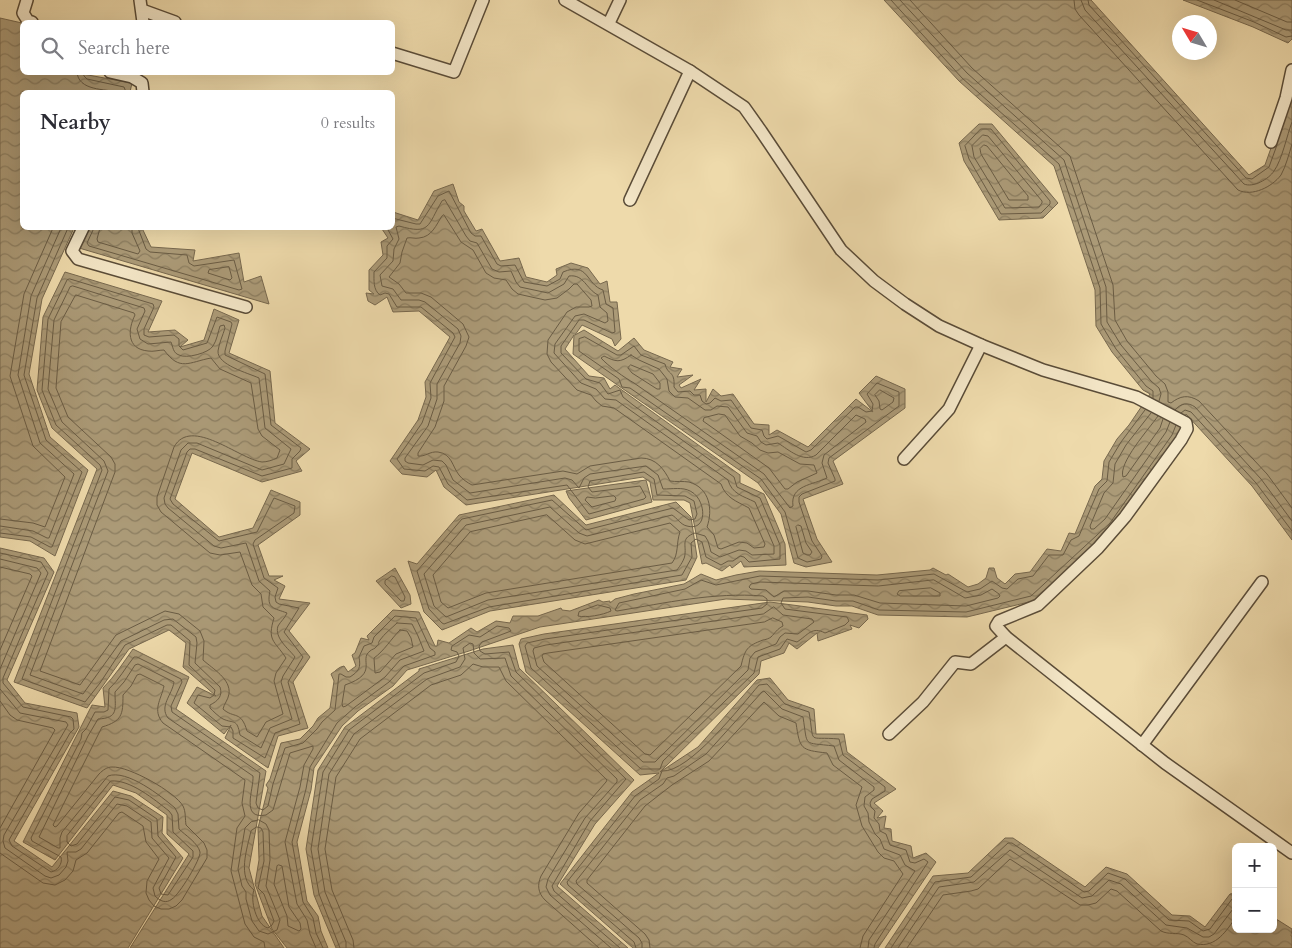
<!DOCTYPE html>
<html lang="en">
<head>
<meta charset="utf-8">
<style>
  :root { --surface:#fff; --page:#f2f2f3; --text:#2b2b33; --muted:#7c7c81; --line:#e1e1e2 }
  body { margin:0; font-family:Cardo,serif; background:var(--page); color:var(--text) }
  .controls { position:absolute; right:15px; bottom:15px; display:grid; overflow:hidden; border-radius:8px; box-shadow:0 5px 20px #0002 }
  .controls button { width:45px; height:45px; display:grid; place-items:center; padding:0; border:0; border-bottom:1px solid var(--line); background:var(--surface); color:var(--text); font:25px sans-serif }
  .compass { position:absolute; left:1172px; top:15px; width:45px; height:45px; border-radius:50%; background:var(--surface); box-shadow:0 5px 20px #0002; rotate:308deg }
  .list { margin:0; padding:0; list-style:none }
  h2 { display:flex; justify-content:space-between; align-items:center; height:65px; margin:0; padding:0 20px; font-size:21px }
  h2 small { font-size:16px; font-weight:400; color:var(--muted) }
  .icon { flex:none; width:28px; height:28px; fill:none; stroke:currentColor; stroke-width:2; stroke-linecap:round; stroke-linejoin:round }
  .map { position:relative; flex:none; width:1292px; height:948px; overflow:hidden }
  .search { position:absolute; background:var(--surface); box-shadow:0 5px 20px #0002; left:20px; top:20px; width:375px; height:55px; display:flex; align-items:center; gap:12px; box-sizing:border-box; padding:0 18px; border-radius:8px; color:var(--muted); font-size:19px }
  .panel { position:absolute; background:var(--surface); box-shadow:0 5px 20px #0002; left:20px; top:90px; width:375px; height:140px; border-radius:8px }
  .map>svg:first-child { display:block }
  .water { fill:url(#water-waves); stroke:#77684e }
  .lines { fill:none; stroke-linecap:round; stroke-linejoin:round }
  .shore { stroke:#6a5c44; stroke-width:1 }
  .street-casing { stroke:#5a4c38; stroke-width:14 }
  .street { stroke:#f4e7c8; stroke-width:11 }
</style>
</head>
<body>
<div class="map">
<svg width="1292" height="948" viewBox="0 0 1292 948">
  <defs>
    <pattern id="water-waves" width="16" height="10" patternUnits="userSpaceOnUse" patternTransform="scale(1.25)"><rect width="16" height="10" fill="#ab9a77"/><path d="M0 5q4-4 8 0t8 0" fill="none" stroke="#8b7d60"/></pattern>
  </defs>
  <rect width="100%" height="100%" fill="#eedaab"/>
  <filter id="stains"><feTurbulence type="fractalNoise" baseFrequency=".004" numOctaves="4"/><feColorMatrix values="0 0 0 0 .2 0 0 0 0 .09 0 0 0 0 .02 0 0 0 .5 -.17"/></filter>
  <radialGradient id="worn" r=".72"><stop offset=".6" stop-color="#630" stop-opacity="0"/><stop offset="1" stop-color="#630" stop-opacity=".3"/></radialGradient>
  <g class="water">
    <path d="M884 0H1091L1249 175 1265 165 1289 97 1292 82V540L1252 486 1186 414 1177 437 1114 526 1033 601 967 617 878 615 852 606H836L808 602 726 599 540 627 469 651 407 670 393 686 358 711 342 726 314 768 311 790 297 842 307 901 318 916 321 931 328 948H287L272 929 255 884 259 860 258 828 268 788 266 785 270 779 281 743 300 739 313 726 318 718 330 708 334 681 331 674C336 671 338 667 344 666L348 672 356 666 352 655 355 653 361 638 369 640 367 636 393 610 419 612 435 646H437L438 640 449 643 471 628 477 632 496 621 510 623 513 616H538L561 608 562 610 570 611 599 600 603 602 610 601V603L615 599 634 594 684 584 701 574 716 580 736 575 759 571 877 575 930 570 933 568 946 575 948 574 968 587 978 584 986 578 989 568H994L997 578 1005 584 1015 574 1030 572 1047 549 1061 551 1069 533 1075 534 1095 486 1102 479 1104 461 1117 439 1129 425 1150 394 1143 390 1112 352 1096 326 1095 290 1054 166 959 81Z"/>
    <path d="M1183 0H1292V39L1288 43 1253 27Z"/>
    <path d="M0 18 22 23V72L77 73 132 83 130 92H22V228H74L42 299 29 374 50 437 88 470 55 556 30 541 0 537Z"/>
    <path d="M979 124H992L1058 203 1043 218 999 220 964 161 959 143Z"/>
    <path d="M453 184 459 202 464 206V211L476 231 482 229 500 261 519 258 526 277 547 282 557 275 556 269 571 263 588 268 600 284 607 281 610 302H617L621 339 615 346 612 339 582 325 575 335 584 330 618 351 634 338 644 350 673 362 670 367 682 369 677 377 693 375 679 385 681 388 701 379 694 390 706 389V402L713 389 721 396 733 394 754 424 769 425V435L777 430 808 447 856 399 873 412 859 393 876 376 905 389V408L833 461 843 484 803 499 817 539 832 562 806 567 794 563 781 514 758 483 573 354 574 335 565 349 589 376 604 378 610 389 615 385 740 475V483L764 494 785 544 786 565 744 567 741 561 732 568 730 565 722 571 706 563 702 564 690 503 684 500H653L650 482 643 477 466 505 444 487 436 470 427 477 402 474 390 461 418 420 426 397 425 382 450 337 419 311 393 312 387 297 375 305 368 301 366 293 374 294 369 290V270L383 255 381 242 388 238 382 229 392 228 393 212 418 220 434 191Z"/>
    <path d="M90 228H142L151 247 195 250 193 261 239 253 244 282 261 276 269 304 79 248Z"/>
    <path d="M65 272 162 301 148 332 175 330 188 340 180 347 204 340 214 309 239 320 229 353 270 371 275 423 310 449 296 461 302 471 262 482 192 453 175 499 219 537 253 528 271 490 300 502V515L258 545 269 576H283L274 580 285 586 279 599 310 603 289 631 310 657 293 682 308 728 278 736 268 768 225 738 231 725 224 734 187 703 197 687 216 696 183 667 186 643 169 630 129 649 87 708 14 682 97 469 52 428 37 390 43 317Z"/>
    <path d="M646 480 652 502 586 520 569 498 566 491Z"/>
    <path d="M554 495 586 525 676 502 691 517 697 557 686 580 490 611 442 630 424 612 408 561 417 564 459 515Z"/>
    <path d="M0 548 44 558 54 572 7 680 25 703 77 713 79 727 14 841 52 867 113 791 131 796 163 817 162 833 183 858 128 948H0Z"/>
    <path d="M395 568 410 595 411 604 401 608 376 581Z"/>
    <path d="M770 602 867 615 868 619 859 628 850 625 852 629 818 641 817 633 797 649 789 643 784 653 761 661 759 674 660 772 698 747 757 680 770 678 788 700 814 709 816 734H844L847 752 896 789 874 803 883 811 877 818 886 816 884 828 891 829 892 841 911 846 913 858 926 853 936 862 878 948H633L560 884 632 792 659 773 640 775 526 672 519 644 521 639 544 634Z"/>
    <path d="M513 645 519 668 634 780 595 824 557 886 628 948H336L314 895 306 849 318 770 345 727 419 671V669L483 649Z"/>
    <path d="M133 649 189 677 176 709 266 771 249 868 262 916 284 948H130L189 854 167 834V815L136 793 113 785 55 860 23 842 92 705 105 707 103 688C115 676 123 663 133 649Z"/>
    <path d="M1005 838H1013L1085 887 1106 867 1127 874 1172 915 1190 916 1205 927 1230 894 1236 893V929H1273V917L1292 929 1291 936H1292V948H885L933 876 968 873Z"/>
  </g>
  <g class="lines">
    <g class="shore">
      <path d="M891 0 962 78 1059 164 1100 288 1101 324 1116 349 1146 386 1153 391V398"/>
      <path d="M900 0 967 73 1064 160 1106 287 1107 322 1121 345 1151 381 1159 388 1161 394 1159 401"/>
      <path d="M910 0 972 68 1070 156 1113 285 1115 320 1127 341 1156 376 1165 384 1168 392V402L1171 403C1180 396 1188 394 1199 401L1267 474 1292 508"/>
      <path d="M1074 0 1075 9 1079 15 1238 190C1252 197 1272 187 1281 175 1286 166 1289 154 1292 144"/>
      <path d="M1081 0 1085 10 1244 184C1253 188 1269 179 1274 171 1282 160 1287 135 1292 122"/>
      <path d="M1088 0 1089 5 1246 178 1252 179 1269 167 1277 145"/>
      <path d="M1197 0 1254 22 1286 37 1292 36"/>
      <path d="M1214 0 1286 30H1292"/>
      <path d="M1235 0 1287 22H1292"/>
      <path d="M77 72C78 91 105 89 119 92"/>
      <path d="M83 72 84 76 87 79 124 87 126 92"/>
      <path d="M981 129H991L1050 201V204L1041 213 1001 214 969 159 965 146Z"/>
      <path d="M983 135 988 136 1042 201V203L1039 207 1005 208 974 157 972 146Z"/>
      <path d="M984 145 987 146 1028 196V200H1009L981 154 980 149Z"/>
      <path d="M445 200 466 236 470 241 477 243 492 269 499 272 511 271 516 282 520 287 548 293 564 284 569 276C584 274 586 289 598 295L600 307 607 313 608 321 605 323 584 314 575 316 555 344 554 353 581 383 596 389 605 399 616 400 728 480C732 494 743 496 755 502L774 546V554L752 555 746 551 739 550 720 557 711 552 708 541 705 536 695 533C681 538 686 544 685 554 685 559 680 566 677 570L488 600 446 617 434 606 424 574 466 525 550 507 579 533 587 536 672 515C677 518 681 525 687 526 709 532 706 498 690 491 683 487 672 489 663 489L658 475 646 466 590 474 584 478 579 488 572 480 565 478 470 493 453 480 446 465 442 461 433 460 423 465 408 463 405 461V458L428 426 437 399V384L460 343 461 336 458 329 425 302 419 300H401L393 289 382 286 380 275 393 261 394 249 399 239 396 227 399 226C431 235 427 226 442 201Z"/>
      <path d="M444 215 461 242 473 250 486 273 494 278 506 280 512 289 518 294 545 300 557 298 569 289 574 284H577L591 300 592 306 589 307H576L567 312 548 340 547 354 551 362 577 390 591 395 596 401 602 406 614 408 721 484C726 498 736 501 749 508L765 544 764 547 754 548 747 543 739 542 721 549 718 548 714 535 707 527C713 510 710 488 689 482 683 481 676 482 670 481 664 469 656 458 641 458L590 466 577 474 563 471 472 485C468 483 462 479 459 475 452 466 452 454 438 452 430 451 425 457 418 456V453L435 427 444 401V386L466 346 469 337 463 324 431 297 421 293H406L399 284 389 277 400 263 402 252 407 238C411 237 415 239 419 238 432 237 436 225 442 216Z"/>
      <path d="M94 228 87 243 89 246 239 290 242 289 234 260 194 266 189 263 187 255 150 252 146 249 138 228"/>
      <path d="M100 228 97 239 98 242 138 254 140 251 132 233V228"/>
      <path d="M387 228 393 239 387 246V258L374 272C374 280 373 290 380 295L385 293 389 294 397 307H421L453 333 455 337 430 383 431 398 422 423 397 459 404 469 425 471 433 466 439 467 448 484 467 500 567 485 589 514 644 499 646 497 640 486 592 492 588 487 590 481 644 472 654 479 657 495 685 496 694 501 697 514 695 519 689 520 673 508 586 530 552 500 462 519 417 571 429 609 442 623 444 624 489 607 682 575 692 557 691 543 696 539 702 542 706 557 721 565 728 561H733L740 556 744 557 749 562 780 559V545L760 498 737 487 734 477 633 405 623 397 620 390 608 394 600 383 586 379 561 353V346L579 320H584L612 333 615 332 613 308 606 304 603 290C586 285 589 261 563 272L560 279 547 286 524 282 515 265 501 266 497 264 481 236H475L471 233 449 191 438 196 420 224H416L392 218"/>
      <path d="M229 267 232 278 230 280 208 273 209 270Z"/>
      <path d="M70 279 153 304 154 307 144 329V335L149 337 174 335 179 339V346L183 350 207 343 217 317 231 322 232 324 225 351V355L265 374 271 425 301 448 300 451 292 459V468L262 476 195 449H190L187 452 170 499 173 504 219 541 257 532 274 498 295 506 294 513 255 540 253 544 264 578 278 588 275 597 276 602 279 604 299 608 284 632 303 657 288 682 300 724 275 733 265 758 233 738V731L231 727 222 726 194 703 198 695 210 698 214 695 215 690 189 665 190 641 171 625H167L125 645 100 683 85 702 22 679 102 470 100 465 56 425 42 390 48 319 67 280Z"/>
      <path d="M73 286 144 308 145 311 137 329 140 339 148 344 171 342C173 347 173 353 179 355 186 359 209 353 213 346 217 340 218 332 220 326L224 325 225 328C223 335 219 343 218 351 217 365 248 373 259 378L265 428 291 449 284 464 262 470 197 443H188L181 450 164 498 165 504 168 508 214 546 221 548 246 543 259 581 270 591C266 609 274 608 287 613 285 618 281 621 278 626 274 638 289 649 295 657L283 676 281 682 292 719 270 728 261 748 240 735C237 718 234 724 223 719 219 717 213 711 210 708V705C218 701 223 696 220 687L195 663 197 643 196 637 173 619 164 620 121 641 83 694 30 675 108 471 104 461 62 422 48 389 54 320 70 287Z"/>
      <path d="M76 295 134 313 135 315C128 329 126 349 148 351 153 352 159 350 164 350 180 372 189 362 211 358L220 369 251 383 258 429 262 436 280 450 277 458C273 460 267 462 262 462 239 459 191 416 174 447L157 497V505L161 512 210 553 220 555 240 552 252 585 261 594 263 607 274 618C267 641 274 640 286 658L276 673 274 681 283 714 266 722 257 737 247 731C241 710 234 719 223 709 224 704 228 700 229 694 231 679 213 669 203 660L204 641 200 631 179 614 165 611 116 635 80 685 40 671 115 472V464L111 457 68 417 56 388 61 322Z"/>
      <path d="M585 337 617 355H621L634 346 641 355 665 364C668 376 675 370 674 387L678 392 690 391 694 395H700L702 401 706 404 710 403 715 398 721 401 731 400 751 428 762 430 764 436 767 439 778 436 806 452 811 450 855 407H858L866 412 872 411 873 404 867 394 877 383 899 392V406L829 458 828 463 835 479V481L802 494 799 497V502L812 541 822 556 821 559 807 562 798 558 785 512 761 479 630 388 622 387 619 379 579 351V339Z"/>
      <path d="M631 355 639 360 659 369 667 379 669 391 675 397 688 398 705 410H711L717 406 728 407 747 433 757 436 761 442 766 445 778 443C789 450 803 463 816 455L856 415 865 419 866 422 824 455 822 463 827 478C813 485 790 485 793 506L790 508 764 474 634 383C625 378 608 366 601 358L604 356C616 362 620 363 631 355Z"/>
      <path d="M631 365 653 374 660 383V389H657L632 373 628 368Z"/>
      <path d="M880 390 894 398 893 402 882 410 880 409 879 401 875 395Z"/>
      <path d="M1145 410 1121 442 1109 462 1107 481 1099 489 1079 536 1071 540 1063 555H1049L1033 576 1018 579 1007 589 1002 588 992 581 980 589 967 592 934 574 878 580 760 576 716 585 701 580 685 589 619 603 615 610 617 611C665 603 714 592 763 596L767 599V604L762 608 545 639 527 643 525 646 531 668 641 769H660L663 761 754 673 758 657 780 649 787 639 797 642C808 635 812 626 825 633L845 625 849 621 847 617 785 609 781 603 783 598 808 597 836 601H853L879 610 966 612 1031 596 1110 523 1172 435 1176 425"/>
      <path d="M1175 410C1181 403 1188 402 1195 407L1261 479 1292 521"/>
      <path d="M1151 413 1126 445 1115 464 1113 483 1104 493 1090 526 1091 529H1094L1105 519 1166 432 1170 422"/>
      <path d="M1181 413 1185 410 1191 412 1256 483 1292 531"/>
      <path d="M719 414 725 415 740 436 752 443 760 450 768 453 778 452 800 464 814 465 817 473 797 482 788 489H785L769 468 703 421 704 418Z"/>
      <path d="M1158 416C1149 429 1118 463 1123 477L1126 476 1160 428 1163 419"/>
      <path d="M614 496 616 498 615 501 592 507 585 500 587 497 595 498Z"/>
      <path d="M547 515 575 540 585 544 670 523 680 532C676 543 679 554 672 563L486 593 448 608 441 602 433 575 470 532Z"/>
      <path d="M0 519 33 523 45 527 65 477 33 446 10 376 24 294 53 228"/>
      <path d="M798 525 801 526 806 543 812 552 810 555H807L803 553 796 527Z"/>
      <path d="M0 526 33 531 47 538H49L74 474 40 443 18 375 31 296 61 228"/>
      <path d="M0 533 31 537 50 547H52L82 472 46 440 24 375 37 298 68 228"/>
      <path d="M0 553 41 562 48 573 3 678V683L23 707 71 717 73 719 74 729 70 733 9 840 12 846 51 872C57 871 63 864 61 857L32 841 31 838 81 739 82 733 86 729 95 712H104L108 710 109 689C119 680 125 668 134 657H137L181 679 182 682 171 706 172 712 260 773 256 803 258 808 263 810 268 806 273 784 285 748 303 743 317 729 322 722 335 710 339 674H341L346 677H350C359 671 361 668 359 657L364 646 372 643 374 637 395 616 416 618 430 648 435 652V655L404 666 389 682 355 707 337 723 310 767 306 789 292 842 303 902 313 918 316 933 323 948"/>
      <path d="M0 559 37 568 41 573 0 669"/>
      <path d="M0 567 30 574 32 576 0 650"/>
      <path d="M392 576 395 577 405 597 404 601H401L385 584V581Z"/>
      <path d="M934 580 965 598 981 595 992 589 999 594 1000 596 998 598 966 606 880 603 854 595H836L808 591H784L774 597 766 590 751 589 749 587 751 584 760 582 878 586Z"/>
      <path d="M931 588 940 593V596H900L897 594 899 591Z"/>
      <path d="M598 605 610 608 611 611C603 615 586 618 578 616L579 612Z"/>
      <path d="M774 607 783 615 812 619 814 622 798 634 785 633 780 637 776 644 755 652 750 658 748 670 655 762H643L537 666 533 651 534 648 546 645 763 614Z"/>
      <path d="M773 618 782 622 783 626C777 629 775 633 771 637 770 638 765 640 763 640 747 646 745 649 741 666L650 755 645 754 544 662 542 656 543 654 548 653 764 622Z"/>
      <path d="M397 623 412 624 418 636 424 651 400 660 385 677 346 706 343 707 342 704 345 685C380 673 358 660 370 651 372 649 375 649 376 647 382 641 376 646 380 640 384 634 392 628 397 623Z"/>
      <path d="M400 630 407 631 411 638 413 647 396 654 380 672 375 673 374 658C384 651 391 639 400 630Z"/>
      <path d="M0 689 20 713 66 722 68 725 4 835 3 841 5 848 45 876 51 878 59 875 66 867 68 861 67 852H76L81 849 117 804 127 806 151 822 152 838 169 858 153 888 155 896C160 901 166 904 172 899 179 895 201 859 200 852 198 843 185 835 179 829L178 814 175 808C161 796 127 769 108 776L62 832 60 838V848H58L39 837 88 736 98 719C119 718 115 709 115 692L124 682 135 665 138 664 174 682C172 695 159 706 168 718L253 776C254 789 240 820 266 815L273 810 290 753 313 746V749L304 765 300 787 285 842 297 904 307 920 310 934 316 948"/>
      <path d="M0 701 10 715 17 720 53 728 55 730 0 828"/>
      <path d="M111 781C130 779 155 800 169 811L172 815 173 832 193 851V857L168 895 161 894 159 888 176 857 158 836 157 819 129 800 115 797 77 844 71 846 67 842V836Z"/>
      <path d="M259 820 266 824 269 830 270 860 266 886 280 920 277 930 268 934 259 931 252 921 246 899V892L242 886 238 869 245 828 251 822Z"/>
      <path d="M257 827 261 828 263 832 264 861 258 888 264 894 274 921 272 925 268 928C256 925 250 900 254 890 237 877 247 849 251 831Z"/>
      <path d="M0 853 43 883 55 885 65 880 73 871 76 860 87 853 119 813 122 812 143 826 146 842 159 859 147 881 146 893 149 900 154 906 161 909H169L176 906 182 900 207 858V850L204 843 186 825C185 819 186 812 183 806 175 792 129 766 112 767 107 767 103 770 99 774L57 826 55 827 53 825 102 727C122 721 123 715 123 695L131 686 137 675 140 674 164 686C161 700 152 710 163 723L245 780 242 803 245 816 237 828 231 871 245 924 254 937 264 942 265 948"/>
      <path d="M279 865 282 866 289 907 300 923 301 929 299 931 288 926 287 916 274 884 277 866Z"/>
      <path d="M340 948 319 894 311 849 323 772 349 730 424 673 456 662 459 656 457 652 451 650 452 646 469 635 480 637 497 626 509 628 511 631 482 642 479 646 480 651 485 654 509 652 516 672 626 779 590 821 552 886 554 891 620 948"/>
      <path d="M346 948V942L325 892 318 849 329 774 354 734 427 679 460 667 465 659 463 648 470 643 473 644 474 653 480 659 505 658 511 676 617 779V782L585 818 548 879 546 887 550 895 611 948"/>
      <path d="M354 948 353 940 332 890 325 849 336 777 360 739 431 685 461 675 473 664 483 667H499L506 681 607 780 606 782 579 813 541 876C537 885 538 893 545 900L599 948"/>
      <path d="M636 948 634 942 568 885 567 882 635 796 659 779 662 771C689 773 741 706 759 685L767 684 785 704 809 712C815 746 806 736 839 739L843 755 885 787V791L872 799 870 803 871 807 875 811 874 818 879 824 880 831 886 834 890 845 906 850 910 862 915 863 924 859 928 862 875 944 874 948"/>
      <path d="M642 948V943L639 938 577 884 576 881 640 800 663 784 667 778 674 776 706 754 762 692 764 691 782 709 803 717C808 748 802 742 834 746L839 760 874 787V790L865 797 864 806 868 813 869 822 875 834 880 839 884 849 900 855 905 865 915 871 869 940 868 948"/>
      <path d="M650 948 649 940 645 934 587 883V880L645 806 672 785 709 761 764 702 779 716 796 723C800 749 800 750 827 753L833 765 862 787 856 805 862 826 878 852 884 858 894 861 903 874 863 936 860 948"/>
      <path d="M891 948 935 882 971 877 1008 843H1012L1084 892 1089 891 1108 873 1125 879 1169 920 1189 921 1203 931 1210 929 1232 899 1236 898"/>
      <path d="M898 948 939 887 974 882 1010 850 1082 898 1092 896 1109 880 1121 884 1166 925 1187 928 1203 937H1209L1214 934 1236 905"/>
      <path d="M907 948 943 895 971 891 978 889 1010 859 1080 905H1088L1096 903 1111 889 1117 891 1161 931C1169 935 1176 932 1184 935 1189 937 1192 942 1197 944 1216 948 1227 930 1236 917"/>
    </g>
    <g class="street-casing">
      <g id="street">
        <path d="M27 0 23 13 28 21 32 22"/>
        <path d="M140 0 143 22"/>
        <path d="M565 0 690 71 744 107 761 131 841 250 874 281 905 304 939 326 981 345 1043 370 1136 397 1186 423 1187 429 1181 440 1125 517 1098 548 1038 605 999 621 996 626 1006 637 1165 763 1292 853"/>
        <path d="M142 10 175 22"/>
        <path d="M609 23 620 0"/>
        <path d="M392 53 454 72 483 0"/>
        <path d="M110 72 132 77 142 83 143 92"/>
        <path d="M1271 142 1286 98 1292 70"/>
        <path d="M630 200 690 71"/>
        <path d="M83 228 72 251 78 259 246 307"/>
        <path d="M904 459 949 409 981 345"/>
        <path d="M889 734 923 702 955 662 971 664 1006 637"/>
        <path d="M1142 745 1262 582"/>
      </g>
    </g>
    <use href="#street" class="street"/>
  </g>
  <rect width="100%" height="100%" filter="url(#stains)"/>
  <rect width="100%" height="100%" fill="url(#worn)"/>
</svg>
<div class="controls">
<button>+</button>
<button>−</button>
</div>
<svg class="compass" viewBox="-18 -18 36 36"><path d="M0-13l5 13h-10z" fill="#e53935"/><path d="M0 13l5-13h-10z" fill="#7c7c81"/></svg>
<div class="search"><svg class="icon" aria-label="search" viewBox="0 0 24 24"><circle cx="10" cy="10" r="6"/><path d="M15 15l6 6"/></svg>Search here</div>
<section class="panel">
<h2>Nearby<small>0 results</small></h2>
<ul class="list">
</ul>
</section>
</div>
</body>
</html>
